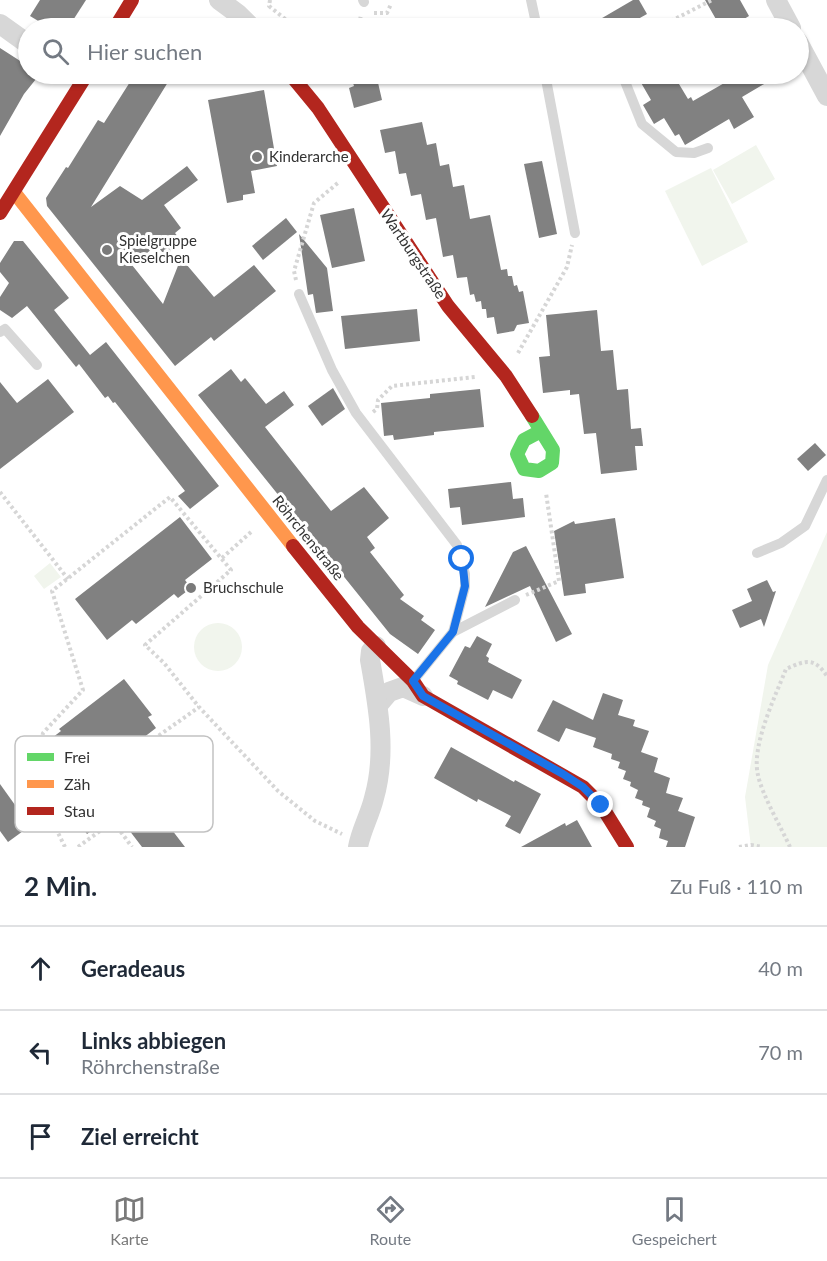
<!DOCTYPE html>
<html lang="de">
<head>
<meta charset="utf-8">
<style>
  :root { --surface:#fff; --page:#f2f2f3; --text:#1f2937; --muted:#747a83; --line:#e0e1e3; --accent:#7a7a7a }
  body { margin:0; font-family:Lato,sans-serif; background:var(--page); color:var(--text) }
  .stop { position:absolute; width:18px; height:18px; margin:-14px; border:4px solid #1a73e8; border-radius:50%; background:#fff }
  .stop.end { background:#1a73e8; border-color:#fff; box-shadow:0 2px 6px #0008 }
  .list { margin:0; padding:0; list-style:none }
  h2 { display:flex; justify-content:space-between; align-items:center; height:78px; margin:0; padding:0 24px; font-size:26px }
  h2 small { font-size:20px; font-weight:400; color:var(--muted) }
  .list li { display:grid; grid-template-columns:39px 1fr auto; gap:18px; align-items:center; box-sizing:border-box; height:84px; padding:0 24px; border-top:2px solid var(--line) }
  .list b { display:block; font-size:22px; white-space:nowrap }
  .list p { margin:0; font-size:20px; white-space:nowrap; color:var(--muted) }
  .list em { font-size:20px; font-style:normal; color:var(--muted) }
  .icon { flex:none; width:33px; height:33px; fill:none; stroke:currentColor; stroke-width:2; stroke-linecap:round; stroke-linejoin:round }
  .map { position:relative; flex:none; width:827px; height:847px; overflow:hidden }
  .search { position:absolute; background:var(--surface); box-shadow:0 2px 4px #0004; left:18px; right:18px; top:18px; height:66px; display:flex; align-items:center; gap:15px; box-sizing:border-box; padding:0 21px; border-radius:33px; color:var(--muted); font-size:22px }
  .sheet { height:330px; background:var(--surface) }
  nav { display:flex; justify-content:space-around; align-items:center; box-sizing:border-box; height:84px; border-top:2px solid var(--line); background:var(--surface); font-size:16px; color:var(--muted) }
  nav a { display:grid; justify-items:center; gap:3px }
  nav .on { color:var(--accent) }
  .map>svg:first-child { display:block }
  .green { fill:#f1f5ed }
  .building { fill:#818181 }
  .lines { fill:none; stroke-linecap:round; stroke-linejoin:round }
  .path { stroke:#d6d6d6; stroke-width:4; stroke-dasharray:3 3; stroke-linecap:butt }
  .lane { stroke:#d7d7d7; stroke-width:10 }
  .street { stroke:#d7d7d7; stroke-width:20 }
  .fast { stroke:#63d668; stroke-width:14 }
  .slow { stroke:#ff974d; stroke-width:14 }
  .jam { stroke:#b3261e; stroke-width:14 }
  .route { stroke:#1a73e8; stroke-width:8 }
  .poi-dot { fill:#7a7a7a; stroke:#fff; stroke-width:2 }
  .labels { text-anchor:middle; stroke-width:6; stroke-linejoin:round; paint-order:stroke }
  .poi-label { font-size:15px; fill:#333; stroke:#fff; text-anchor:start }
  .street-label { font-size:15px; fill:#333; stroke:#fff }
  .key { fill:#fff; stroke:#c2c2c2; stroke-width:1.5 }
  .key-label { font-size:16px; fill:#333 }
</style>
</head>
<body>
<div class="map">
<svg width="827" height="847" viewBox="0 0 827 847">
  <rect width="100%" height="100%" fill="#fff"/>
  <g class="green">
    <path d="M756 145 775 179 732 204 713 170Z"/>
    <path d="M711 168 748 242 702 266 665 191Z"/>
    <path d="M827 532V847H751L745 797 768 665Z"/>
    <path d="M50 563 61 577 44 589 34 576Z"/>
    <circle cx="218" cy="647" r="24"/>
  </g>
  <g class="building">
    <path d="M40 0H86L68 28H50L30 16Z"/>
    <path d="M633 0H639L647 14 622 28H585Z"/>
    <path d="M705 0H740L749 16 739 22 743 28H721Z"/>
    <path d="M0 48 28 66V74H40L24 94 0 136Z"/>
    <path d="M135 74H173L91 207 120 186 142 200 187 166 198 180 164 205 181 228 175 233 182 242 165 256 157 245 132 265 163 304 181 258 214 297 254 265 276 291 214 341 211 337 175 366 47 206 46 198 66 167 68 168 98 120 104 123Z"/>
    <path d="M350 74H376L382 100 354 108 349 88 354 86Z"/>
    <path d="M653 74H673L688 99 691 97 693 101 740 74H781L742 97 754 117 734 129 729 119 685 145 679 134 675 136 664 118 654 124 643 105 651 100 640 81Z"/>
    <path d="M264 90 277 166 251 171 255 193 243 195V200L227 203 208 100Z"/>
    <path d="M422 122 427 145 436 143 440 166 449 164 453 187 464 185 470 219 490 215 501 270 507 269 508 276H512L514 286 517 285 519 292 523 291 529 323 517 325 514 331 497 334 494 317 487 318 486 309H482L481 301 476 302 474 294 470 295 467 277 457 278 453 255 443 257 436 218 426 220 421 194 411 196 406 173 399 174 395 151 385 153 380 130Z"/>
    <path d="M542 161 557 234 539 238 524 164Z"/>
    <path d="M354 208 365 261 332 268 320 215Z"/>
    <path d="M286 218 297 232 263 260 252 246Z"/>
    <path d="M299 234 327 268 333 311 316 313 313 294 308 295Z"/>
    <path d="M14 241H23L69 298 54 310 90 355 106 342 219 486 190 509 178 496 185 491 115 402 113 403 108 396 105 398 79 364 76 367 27 306 12 318 0 310V297L9 283 0 272V263Z"/>
    <path d="M417 309 420 341 345 349 341 316Z"/>
    <path d="M597 310 601 351 613 350 617 390 628 389 631 429 641 428 643 446H635L637 470 601 474 596 433 584 434 579 394 570 395V390L543 393 539 357 550 356 546 315Z"/>
    <path d="M231 369 241 382 245 378 266 404 284 391 294 405 265 427 331 511 364 487 389 518 367 537 375 548 370 552 404 595 400 599 424 616 421 620 435 630 418 654 390 634 198 395Z"/>
    <path d="M48 379 74 412 0 469V382L17 403Z"/>
    <path d="M333 388 345 409 322 426 308 406Z"/>
    <path d="M480 389 484 427 434 432V435L394 440 393 435 384 436 381 403 430 398V394Z"/>
    <path d="M815 443 826 455 808 471 797 459Z"/>
    <path d="M511 482 513 499 523 498 525 517 462 525 460 507 450 508 448 489Z"/>
    <path d="M180 517 212 559 185 580 191 588 178 598 174 594 136 624 132 620 107 640 75 599Z"/>
    <path d="M615 518 624 578 585 584 586 593 564 596 554 531 574 521 575 524Z"/>
    <path d="M526 546 572 634 556 642 530 586 485 607 513 552Z"/>
    <path d="M767 580 773 592 776 591 764 627 761 619 740 628 732 610 752 601 747 589Z"/>
    <path d="M477 636 492 644 486 656 489 658 488 662 522 680 512 699 493 690 488 700 457 684 458 681 449 676 465 646 470 648Z"/>
    <path d="M124 679 152 715 148 717 156 728 117 758 185 847H142L116 813 87 834 68 810 89 794 48 741 61 731 59 729Z"/>
    <path d="M603 693 623 700 618 715 635 720 633 726 649 731 641 752 658 758 654 772 670 778 666 793 683 798 678 811 695 817 685 847H666L668 841 659 838 661 829 654 826 656 821 647 817 650 808 642 805 643 801 635 798 638 790 630 786 631 782 623 779 626 771 618 768 620 762 611 759 612 754 593 747 596 738 566 728 559 742 537 731 553 700 593 720Z"/>
    <path d="M451 747 514 782 515 780 541 794 520 834 505 826 511 816 478 799 477 802 434 778Z"/>
    <path d="M0 784 30 826 8 842 0 831Z"/>
    <path d="M577 820 592 847H521L565 823 566 826Z"/>
  </g>
  <g class="lines">
    <g class="path">
      <path d="M270 0 269 6 294 26 306 28"/>
      <path d="M374 13H387L391 4"/>
      <path d="M671 21 712 0"/>
      <path d="M353 28 359 25 361 15"/>
      <path d="M658 28 671 21 675 28"/>
      <path d="M700 74 702 78"/>
      <path d="M296 280 294 271 314 203 339 182"/>
      <path d="M518 353 567 267 572 245"/>
      <path d="M373 412 377 409 378 400 392 386 475 377"/>
      <path d="M0 492 68 579"/>
      <path d="M222 558 251 532"/>
      <path d="M526 595 559 581 546 493"/>
      <path d="M105 774 199 707"/>
      <path d="M99 807 101 805 132 847"/>
      <path d="M65 847 34 784 43 733 83 690 52 591 170 497 231 570 145 645 164 663 199 707 278 791 315 821 342 834"/>
      <path d="M78 847 119 817"/>
      <path d="M739 847 751 845 762 847"/>
      <path d="M790 847C781 827 762 795 758 775 751 746 775 697 786 669 806 660 814 657 827 676"/>
    </g>
    <g class="lane">
      <path d="M363 0 364 2"/>
      <path d="M531 0 537 28"/>
      <path d="M545 74 575 233"/>
      <path d="M622 74 642 124 676 152 694 153 708 148"/>
      <path d="M299 294 332 370 356 413 457 545 465 574V587L453 632"/>
      <path d="M0 332 5 329 37 365"/>
      <path d="M757 553 781 543 805 526 827 480"/>
      <path d="M413 681 453 632 515 600"/>
    </g>
    <g class="street">
      <path d="M219 0 238 14 252 28"/>
      <path d="M776 0 791 28"/>
      <path d="M0 24 28 44"/>
      <path d="M798 42 827 96"/>
      <path d="M378 705 389 692 403 687 423 696"/>
      <path d="M358 847C361 830 370 815 374 798 387 753 378 705 370 660L371 651 376 646"/>
    </g>
    <path class="fast" d="M532 416 553 450 552 463 539 471 524 469 517 454 524 440 541 431"/>
    <path class="slow" d="M14 192 293 546"/>
    <g class="jam">
      <path d="M115 28 132 0"/>
      <path d="M290 74 318 108 448 306 506 376 532 416"/>
      <path d="M0 213 87 74"/>
      <path d="M293 546 358 627 413 681 423 696 583 787 601 805 627 847"/>
    </g>
  </g>
  <g class="lines">
    <path class="route" d="M462 559 465 586 453 632 413 681 423 696 563 774 583 787 601 805"/>
  </g>
  <g class="poi-dot">
    <circle cx="257" cy="157" r="6"/>
    <circle cx="107" cy="250" r="6"/>
    <circle cx="191" cy="588" r="6"/>
  </g>
  <g class="labels">
    <g class="poi-label">
      <text x="269" y="162">Kinderarche</text>
      <text x="119" y="246">Spielgruppe<tspan x="119" dy="17">Kieselchen</tspan></text>
      <text x="203" y="593">Bruchschule</text>
    </g>
    <g class="street-label">
      <text transform="translate(413 254) rotate(56)" y="5">Wartburgstraße</text>
      <text transform="translate(308 538) rotate(51)" y="5">Röhrchenstraße</text>
    </g>
  </g>
  <rect x="15" y="736" width="198" height="96" rx="9" class="key"/>
  <rect x="27" y="753" width="27" height="8" fill="#63d668"/>
  <rect x="27" y="780" width="27" height="8" fill="#ff974d"/>
  <rect x="27" y="807" width="27" height="8" fill="#b3261e"/>
  <g class="key-label">
    <text x="64" y="763">Frei</text>
    <text x="64" y="790">Zäh</text>
    <text x="64" y="817">Stau</text>
  </g>
</svg>
<div class="stop" style="left:462px;top:559px"></div>
<div class="stop end" style="left:601px;top:805px"></div>
<div class="search"><svg class="icon" aria-label="search" viewBox="0 0 24 24"><circle cx="10" cy="10" r="6"/><path d="M15 15l6 6"/></svg>Hier suchen</div>
</div>
<section class="sheet">
<h2>2 Min.<small>Zu Fuß · 110 m</small></h2>
<ul class="list">
<li><svg class="icon" aria-label="ahead" viewBox="0 0 24 24"><path d="M12 20V5M6 11l6-6 6 6"/></svg><div><b>Geradeaus</b></div><em>40 m</em></li>
<li><svg class="icon" aria-label="left" viewBox="0 0 24 24"><path d="M17 20v-9H6M10 6l-5 5 5 5"/></svg><div><b>Links abbiegen</b><p>Röhrchenstraße</p></div><em>70 m</em></li>
<li><svg class="icon" aria-label="arrive" viewBox="0 0 24 24"><path d="M6 21V4h12l-3 4 3 4H6"/></svg><div><b>Ziel erreicht</b></div></li>
</ul>
</section>
<nav>
<a class="on"><svg class="icon" aria-label="map" viewBox="0 0 24 24"><path d="M3 6l6-2 6 2 6-2v14l-6 2-6-2-6 2zM9 4v14M15 6v14"/></svg>Karte</a>
<a><svg class="icon" aria-label="directions" viewBox="0 0 24 24"><path d="M12 3l9 9-9 9-9-9zM9 14v-3h6M13 9l2 2-2 2"/></svg>Route</a>
<a><svg class="icon" aria-label="saved" viewBox="0 0 24 24"><path d="M7 4h10v16l-5-4-5 4z"/></svg>Gespeichert</a>
</nav>
</body>
</html>
